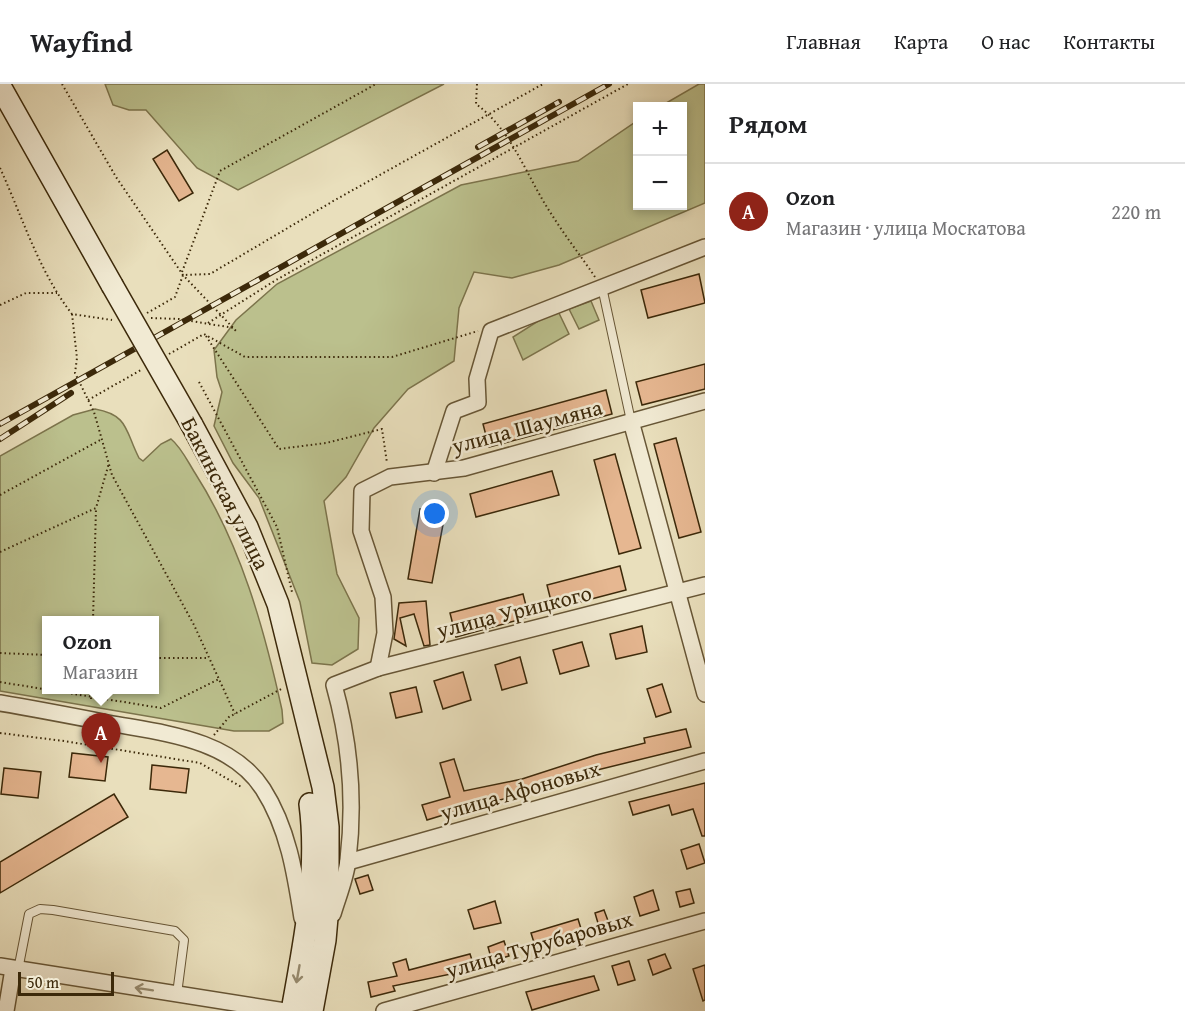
<!DOCTYPE html>
<html lang="ru">
<head>
<meta charset="utf-8">
<style>
  :root { --surface:#fff; --page:#f6f6f6; --text:#202124; --muted:#757577; --line:#e0e0e0; --accent:#8f2418 }
  body { margin:0; font-family:"Gentium Book Plus",serif; background:var(--page); color:var(--text) }
  .controls { position:absolute; right:18px; top:18px; display:grid; overflow:hidden; border-radius:0px; box-shadow:0 3px 9px #0003 }
  .controls button { width:54px; height:54px; display:grid; place-items:center; padding:0; border:0; border-bottom:2px solid var(--line); background:var(--surface); color:var(--text); font:30px sans-serif }
  .scale { position:absolute; left:18px; bottom:15px; width:96px; box-sizing:border-box; padding-left:6px; border:3px solid #3c290a; border-top:0; font-size:16px; line-height:21px; white-space:nowrap; color:#3c290a; -webkit-text-stroke:4px #f1ead3; paint-order:stroke }
  .you { position:absolute; left:435px; top:430px; width:21px; height:21px; margin:-15px; border:4px solid #fff; border-radius:50%; background:#1a73e8; box-shadow:0 0 0 9px #1a73e833 }
  .badge { display:grid; place-items:center; width:39px; height:39px; border-radius:50%; background:var(--accent); color:#fff; font-size:20px; font-weight:700 }
  .pin { position:absolute; translate:-50% -50px; filter:drop-shadow(0 2px 3px #0008) }
  .pin::after { content:''; position:absolute; top:32px; width:21px; height:18px; background:inherit; clip-path:polygon(0 0,100% 0,50% 100%) }
  .popup { position:absolute; left:42px; top:532px; width:117px; height:78px; box-sizing:border-box; display:grid; place-content:center; border-radius:0px; background:var(--surface); filter:drop-shadow(0 2px 4px #0005); font-size:20px; white-space:nowrap; color:var(--muted) }
  .popup b { font-size:22px; color:var(--text) }
  .popup::after { content:''; position:absolute; left:50%; top:100%; margin-left:-12px; border:12px solid transparent; border-top-color:var(--surface) }
  .list { margin:0; padding:0; list-style:none }
  h2 { display:flex; justify-content:space-between; align-items:center; height:78px; margin:0; padding:0 24px; font-size:26px }
  h2 small { font-size:20px; font-weight:400; color:var(--muted) }
  .list li { display:grid; grid-template-columns:39px 1fr auto; gap:18px; align-items:center; box-sizing:border-box; height:96px; padding:0 24px; border-top:2px solid var(--line) }
  .list b { display:block; font-size:22px; white-space:nowrap }
  .list p { margin:0; font-size:20px; white-space:nowrap; color:var(--muted) }
  .list em { font-size:20px; font-style:normal; color:var(--muted) }
  .map { position:relative; flex:none; width:705px; height:927px; overflow:hidden }
  header { display:flex; align-items:center; gap:36px; box-sizing:border-box; height:84px; padding:0 30px; background:var(--surface); border-bottom:2px solid var(--line) }
  header strong { font-size:28px }
  nav { display:flex; gap:33px; margin-inline-start:auto; font-size:21px }
  main { display:flex }
  aside { flex:1; background:var(--surface) }
  .map>svg:first-child { display:block }
  .green { fill:#bbc08d; stroke:#7c744c; stroke-width:1.5; fill-rule:evenodd }
  .building { fill:#e6b791; stroke:#3c290a; stroke-width:1.5 }
  .lines { fill:none; stroke-linecap:round; stroke-linejoin:round }
  .lane-casing { stroke:#675636; stroke-width:10 }
  .street-casing { stroke:#675636; stroke-width:18 }
  .secondary-casing { stroke:#3c290a; stroke-width:24 }
  .path { stroke:#3c290a; stroke-width:2; stroke-dasharray:1.5 3; stroke-linecap:butt }
  .lane { stroke:#f1ead3; stroke-width:8 }
  .street { stroke:#f1ead3; stroke-width:15 }
  .secondary { stroke:#f1ead3; stroke-width:21 }
  .rail-casing { stroke:#3c290a; stroke-width:6 }
  .rail { stroke:#f1ead3; stroke-width:4; stroke-dasharray:11; stroke-linecap:butt }
  .secondary-bridge-casing { stroke:#3c290a; stroke-width:24; stroke-linecap:butt }
  .secondary-bridge { stroke:#f1ead3; stroke-width:21 }
  .oneway { stroke:#968a6e }
  .labels { text-anchor:middle; stroke-width:5; stroke-linejoin:round; paint-order:stroke }
  .street-label { font-size:22px; fill:#3c290a; stroke:#f1ead3 }
</style>
</head>
<body>
<header>
<strong>Wayfind</strong>
<nav><a>Главная</a><a>Карта</a><a>О нас</a><a>Контакты</a></nav>
</header>
<main>
<div class="map">
<svg width="705" height="927" viewBox="0 0 705 927">
  <rect width="100%" height="100%" fill="#e9dfbc"/>
  <filter id="stains"><feTurbulence type="fractalNoise" baseFrequency=".00333" numOctaves="4"/><feColorMatrix values="0 0 0 0 .2 0 0 0 0 .09 0 0 0 0 .02 0 0 0 .5 -.17"/></filter>
  <radialGradient id="worn" r=".72"><stop offset=".6" stop-color="#630" stop-opacity="0"/><stop offset="1" stop-color="#630" stop-opacity=".3"/></radialGradient>
  <g class="green">
    <path d="M105 0H444L238 106 197 84 146 26H129L113 21Z"/>
    <path d="M699 0H705V119L559 181 512 194 474 188 459 224 454 277 408 305 374 344 346 393 324 417 337 490 359 534 358 565 332 581 312 579 300 518 259 414 233 379 214 342 222 308 217 293 214 266 236 236 277 200 461 101 578 77 637 37 638 122H682V22H661Z"/>
    <path d="M591 217 599 236 579 245 569 225Z"/>
    <path d="M557 225 569 250 523 276 513 253Z"/>
    <path d="M95 325C129 331 125 347 139 374L143 377 161 360 171 355C181 363 188 378 195 389 241 461 264 544 282 626L283 639 269 647H234L0 607V372L73 331ZM155 536V606H47V536Z"/>
  </g>
  <g class="building">
    <path d="M167 66 193 109 179 117 153 75Z"/>
    <path d="M699 190 705 219 648 234 641 206Z"/>
    <path d="M705 280V305L642 321 636 298Z"/>
    <path d="M606 306 612 330 489 363 483 340Z"/>
    <path d="M676 354 701 448 679 454 654 360Z"/>
    <path d="M615 370 641 464 619 470 594 376Z"/>
    <path d="M552 387 559 411 476 433 470 410Z"/>
    <path d="M420 425 445 430 432 499 408 495Z"/>
    <path d="M620 482 626 506 553 525 547 501Z"/>
    <path d="M523 510 529 533 456 553 450 529Z"/>
    <path d="M426 517 430 561 424 562 414 530 400 534 406 562 394 555 399 519Z"/>
    <path d="M642 542 647 568 616 575 610 550Z"/>
    <path d="M582 558 589 582 560 590 553 566Z"/>
    <path d="M520 573 527 599 502 606 495 581Z"/>
    <path d="M463 588 471 616 443 625 434 597Z"/>
    <path d="M662 600 671 628 656 633 647 605Z"/>
    <path d="M416 603 422 628 396 634 390 609Z"/>
    <path d="M686 645 691 663 589 688 590 690 542 706 466 724 427 736 422 721 450 713 440 679 454 675 464 707 522 695 596 671 645 659 644 654Z"/>
    <path d="M72 669 108 673 105 697 69 693Z"/>
    <path d="M152 681 189 685 186 709 150 705Z"/>
    <path d="M4 684 41 688 38 714 1 710Z"/>
    <path d="M705 699V752H702L693 725 672 731 669 721 633 731 629 718Z"/>
    <path d="M114 710 128 733 0 809V778Z"/>
    <path d="M699 760 705 779 687 785 681 766Z"/>
    <path d="M368 791 373 806 360 810 355 795Z"/>
    <path d="M690 805 694 819 680 823 676 808Z"/>
    <path d="M653 806 659 826 640 832 634 813Z"/>
    <path d="M495 817 501 839 474 845 468 826Z"/>
    <path d="M604 826 610 842 600 846 595 829Z"/>
    <path d="M578 835 583 851 536 865 531 849Z"/>
    <path d="M504 857 509 872 492 877 488 863Z"/>
    <path d="M470 870 475 885 393 902 395 907 371 913 368 898 397 892 393 879 406 875 409 886Z"/>
    <path d="M665 870 671 884 653 891 648 876Z"/>
    <path d="M629 877 635 896 618 901 612 882Z"/>
    <path d="M705 881V916L703 917 693 885Z"/>
    <path d="M594 892 599 906 532 926 526 908Z"/>
  </g>
  <g class="lines">
    <g class="lane-casing">
      <g id="lane">
        <path d="M602 203 631 337"/>
        <path d="M18 886 29 830 40 825 53 826 175 847 184 856 177 910"/>
      </g>
    </g>
    <g class="street-casing">
      <g id="street">
        <path d="M631 337 705 610"/>
        <path d="M434 389 454 327 478 318 477 295 491 247 705 163"/>
        <path d="M378 584 385 549 383 513 361 447 362 407 390 393 464 384 705 317"/>
        <path d="M0 619C36 625 72 632 108 639 161 649 230 654 263 705 288 744 295 789 302 834"/>
        <path d="M348 778 705 677"/>
        <path d="M333 830C338 813 346 794 348 776 355 717 350 658 334 601L378 584 705 501"/>
        <path d="M0 882 285 927"/>
        <path d="M6 927 13 885"/>
        <path d="M384 927 705 837"/>
      </g>
    </g>
    <g class="secondary-casing">
      <g id="secondary">
        <path d="M0 2 112 201"/>
        <path d="M192 341 247 443 278 520 323 703 328 743V822L325 856 312 927"/>
        <path d="M292 927C304 859 319 789 310 720"/>
      </g>
    </g>
    <g class="path">
      <path d="M62 0 116 93 183 191 237 248"/>
      <path d="M477 0 476 20C513 47 527 94 552 131 565 152 581 172 595 193"/>
      <path d="M0 84C22 132 39 188 72 230L112 236"/>
      <path d="M182 188 220 87 376 0"/>
      <path d="M0 221 26 209H57"/>
      <path d="M147 229 175 213 183 191 210 190 335 116 543 0"/>
      <path d="M72 230 77 274 75 289 94 328 112 391 194 541 235 630"/>
      <path d="M151 234 179 235 234 244"/>
      <path d="M208 239 276 196 628 0"/>
      <path d="M206 252 279 365 326 359 382 345 387 379"/>
      <path d="M169 270 204 250 245 273H392L478 247"/>
      <path d="M199 298 277 443 292 508"/>
      <path d="M88 316 141 286"/>
      <path d="M0 411 102 355"/>
      <path d="M0 468 96 424 109 379"/>
      <path d="M93 536 96 424"/>
      <path d="M0 569 47 571"/>
      <path d="M155 574H209"/>
      <path d="M0 598 161 624 219 595"/>
      <path d="M91 615V606"/>
      <path d="M0 649 64 657 200 679 243 704"/>
      <path d="M214 651 229 633 283 604"/>
    </g>
    <use href="#lane" class="lane"/>
    <use href="#street" class="street"/>
    <use href="#secondary" class="secondary"/>
    <g class="rail-casing">
      <g id="rail">
        <path d="M478 63 559 18"/>
        <path d="M0 340 609 0"/>
        <path d="M0 355 71 309"/>
      </g>
    </g>
    <use href="#rail" class="rail"/>
    <g class="secondary-bridge-casing">
      <path id="secondary-bridge" d="M112 201 192 341"/>
    </g>
    <use href="#secondary-bridge" class="secondary-bridge"/>
  </g>
  <defs><path id="oneway-shaft" d="M-6 0H5M1.5-3L5.5 0L1.5 3" fill="none" stroke-width="1.6" stroke-linecap="round" stroke-linejoin="round" transform="scale(1.5)"/></defs>
  <g class="oneway">
    <use href="#oneway-shaft" transform="translate(298 890) rotate(100)"/>
    <use href="#oneway-shaft" transform="translate(144 905) rotate(-171)"/>
  </g>
  <g class="labels">
    <g class="street-label">
      <text transform="translate(527 342) rotate(-15)" y="8">улица Шаумяна</text>
      <text transform="translate(226 409) rotate(63)" y="8">Бакинская улица</text>
      <text transform="translate(514 527) rotate(-14)" y="8">улица Урицкого</text>
      <text transform="translate(520 706) rotate(-16)" y="8">улица Афоновых</text>
      <text transform="translate(539 860) rotate(-16)" y="8">улица Турубаровых</text>
    </g>
  </g>
  <rect width="100%" height="100%" filter="url(#stains)"/>
  <rect width="100%" height="100%" fill="url(#worn)"/>
</svg>
<div class="controls">
<button>+</button>
<button>−</button>
</div>
<div class="scale">50 m</div>
<div class="you"></div>
<div class="pin badge" style="left:101px;top:679px">A</div>
<div class="popup"><b>Ozon</b>Магазин</div>
</div>
<aside>
<h2>Рядом<small></small></h2>
<ul class="list">
<li><span class="badge">A</span><div><b>Ozon</b><p>Магазин · улица Москатова</p></div><em>220 m</em></li>
</ul>
</aside>
</main>
</body>
</html>
